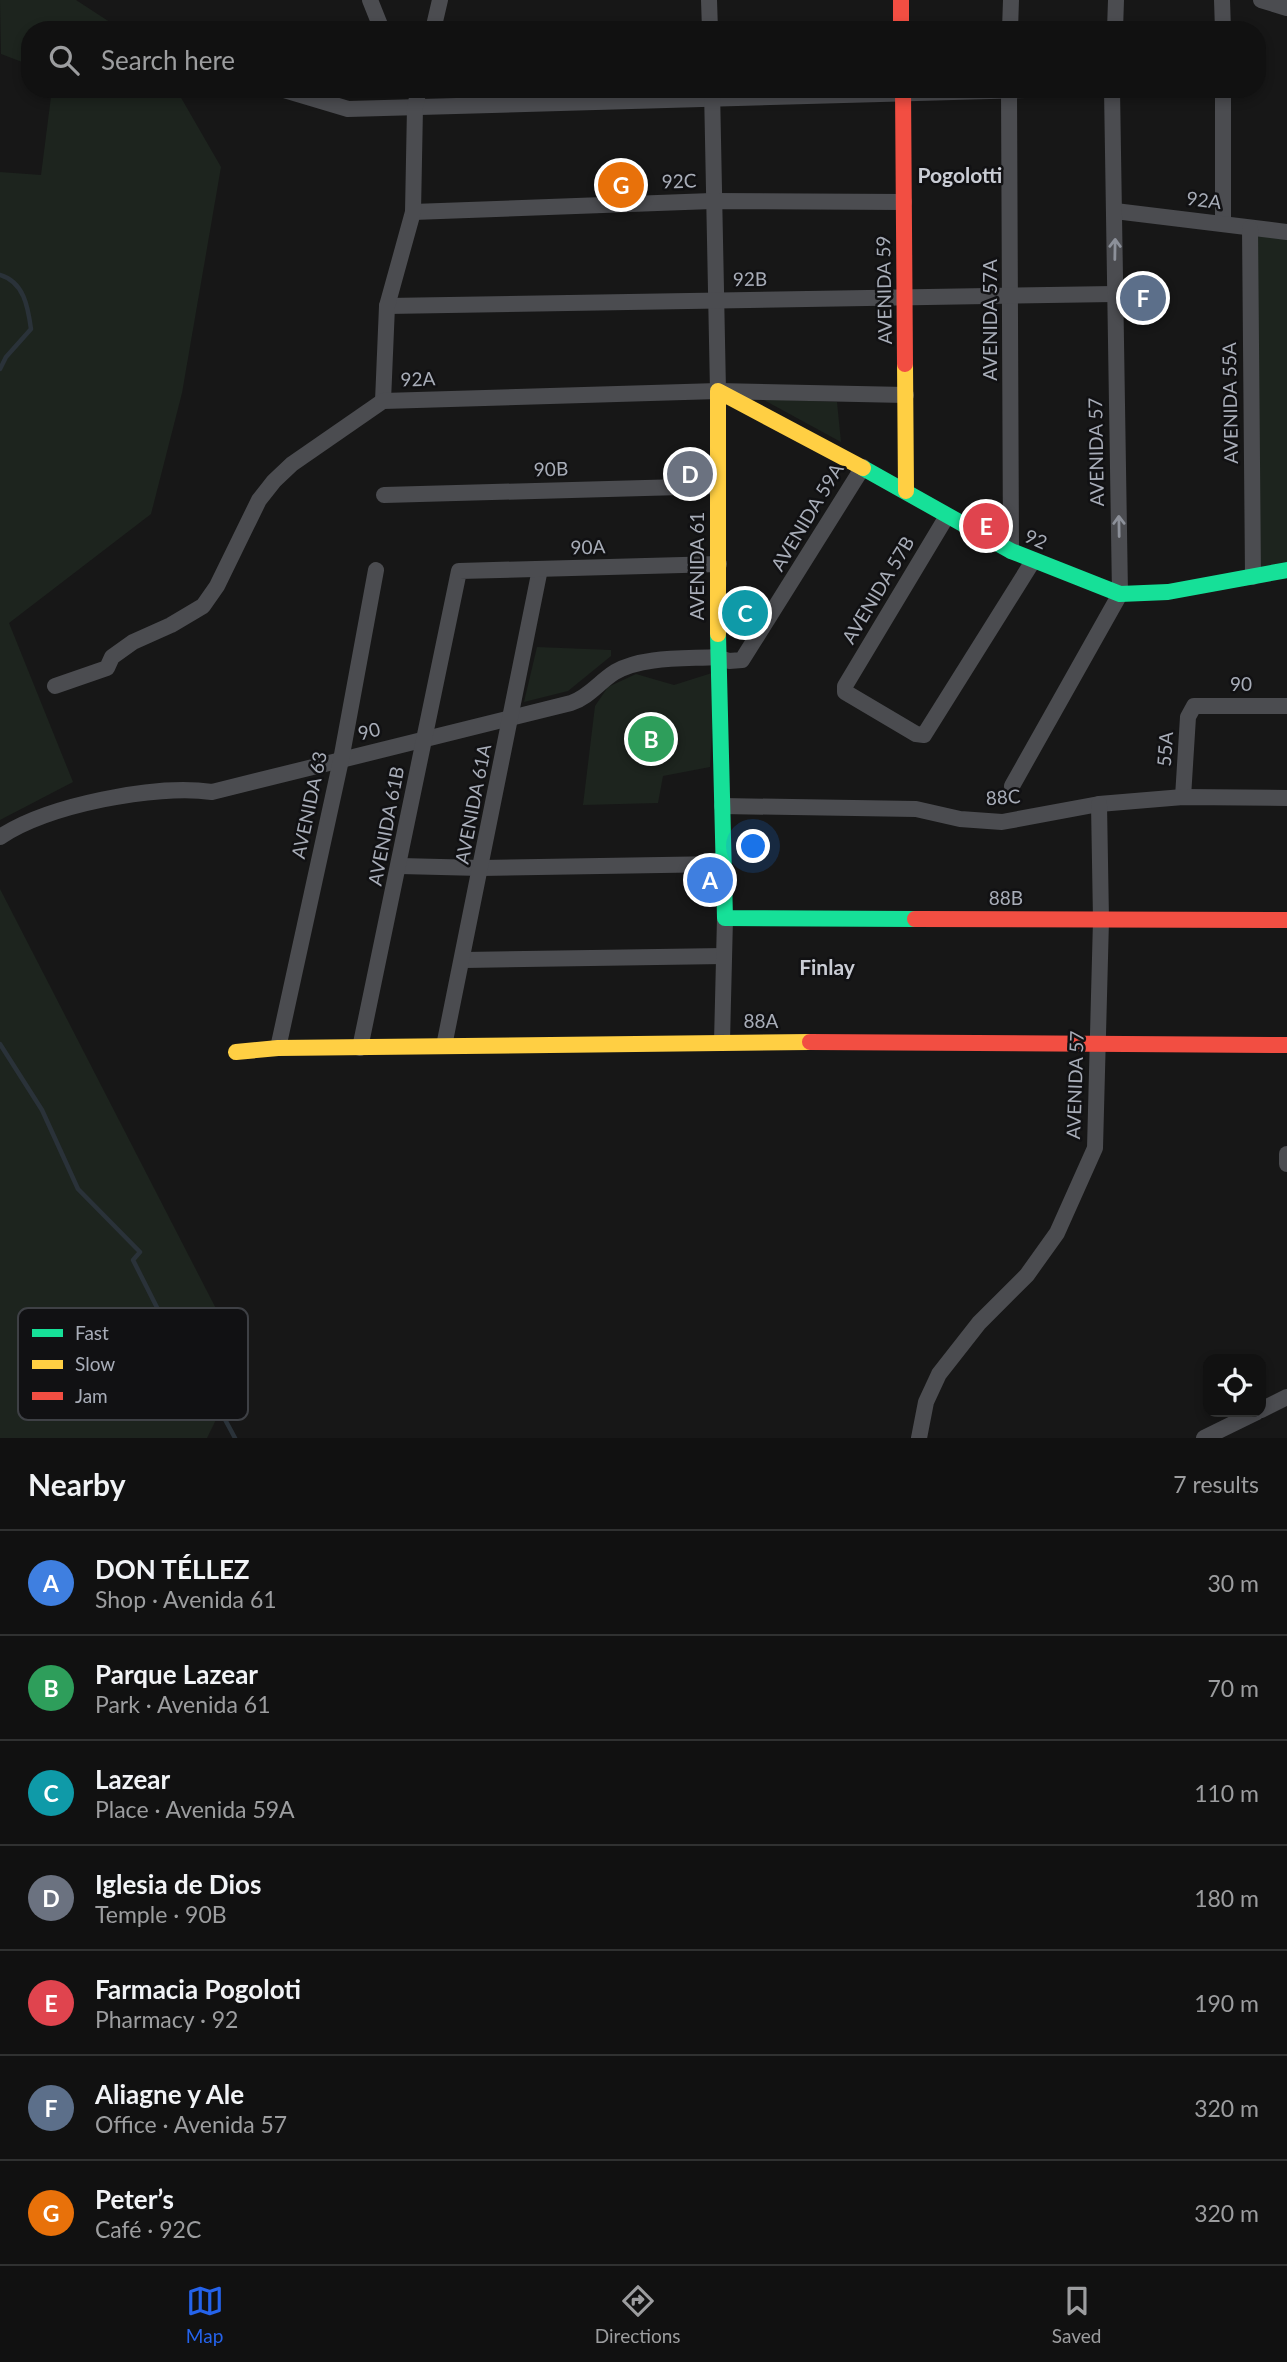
<!DOCTYPE html>
<html lang="en">
<head>
<meta charset="utf-8">
<style>
  :root { --surface:#111; --page:#1a1a1a; --text:#f1f3f6; --muted:#9c9d9f; --line:#303131; --accent:#2563eb }
  body { margin:0; font-family:Lato,sans-serif; background:var(--page); color:var(--text) }
  .controls { position:absolute; right:21px; bottom:21px; display:grid; overflow:hidden; border-radius:14px; box-shadow:0 4px 10px #0003 }
  .controls button { width:63px; height:63px; display:grid; place-items:center; padding:0; border:0; border-bottom:2px solid var(--line); background:var(--surface); color:var(--text); font:35px sans-serif }
  .you { position:absolute; left:754px; top:847px; width:24px; height:24px; margin:-18px; border:5px solid #fff; border-radius:50%; background:#1a73e8; box-shadow:0 0 0 10px #1a73e833 }
  .badge { display:grid; place-items:center; width:46px; height:46px; border-radius:50%; background:var(--accent); color:#fff; font-size:23px; font-weight:700 }
  .pin { position:absolute; translate:-50% -50%; border:4px solid #fff; box-shadow:0 2px 7px #0006 }
  .list { margin:0; padding:0; list-style:none }
  h2 { display:flex; justify-content:space-between; align-items:center; height:91px; margin:0; padding:0 28px; font-size:30px }
  h2 small { font-size:23px; font-weight:400; color:var(--muted) }
  .list li { display:grid; grid-template-columns:46px 1fr auto; gap:21px; align-items:center; box-sizing:border-box; height:105px; padding:0 28px; border-top:2px solid var(--line) }
  .list b { display:block; font-size:26px; white-space:nowrap }
  .list p { margin:0; font-size:23px; white-space:nowrap; color:var(--muted) }
  .list em { font-size:23px; font-style:normal; color:var(--muted) }
  .icon { flex:none; width:38px; height:38px; fill:none; stroke:currentColor; stroke-width:2; stroke-linecap:round; stroke-linejoin:round }
  .map { position:relative; flex:none; width:1287px; height:1438px; overflow:hidden }
  .search { position:absolute; background:var(--surface); box-shadow:0 4px 10px #0003; left:21px; right:21px; top:21px; height:77px; display:flex; align-items:center; gap:18px; box-sizing:border-box; padding:0 24px; border-radius:28px; color:var(--muted); font-size:26px }
  .sheet { height:826px; background:var(--surface) }
  nav { display:flex; justify-content:space-around; align-items:center; box-sizing:border-box; height:98px; border-top:2px solid var(--line); background:var(--surface); font-size:19px; color:var(--muted) }
  nav a { display:grid; justify-items:center; gap:4px }
  nav .on { color:var(--accent) }
  .map>svg:first-child { display:block }
  .green { fill:#1d241e }
  .lines { fill:none; stroke-linecap:round; stroke-linejoin:round }
  .stream { stroke:#2a3239; stroke-width:4.5 }
  .street { stroke:#4b4c50; stroke-width:16 }
  .fast { stroke:#16e098; stroke-width:16 }
  .slow { stroke:#ffcf43; stroke-width:16 }
  .jam { stroke:#f24e42; stroke-width:16 }
  .oneway { stroke:#8c9099 }
  .labels { text-anchor:middle; stroke-width:5; stroke-linejoin:round; paint-order:stroke }
  .street-label { font-size:19px; fill:#a8adb8; stroke:#111113 }
  .neighbourhood-label { font-size:21px; font-weight:bold; fill:#c9ccd4; stroke:#111113 }
  .key { fill:#111113; stroke:#3e4045; stroke-width:2 }
  .key-label { font-size:19px; fill:#a8adb8 }
</style>
</head>
<body>
<div class="map">
<svg width="1287" height="1438" viewBox="0 0 1287 1438">
  <rect width="100%" height="100%" fill="#171717"/>
  <g class="green">
    <path d="M0 0H76L122 30H30V65L1 54Z"/>
    <path d="M52 89H176L221 167 182 393 151 514 9 623 73 782 0 820V172L41 175Z"/>
    <path d="M1250 228 1287 232V570L1253 577Z"/>
    <path d="M762 399 837 402 841 442Z"/>
    <path d="M537 647 611 650V656L568 691 524 702Z"/>
    <path d="M715 672 710 767 663 776 658 803 583 805 595 706 608 687 636 674 674 685Z"/>
    <path d="M0 889 244 1363 207 1438H0Z"/>
  </g>
  <g class="lines">
    <g class="stream">
      <path d="M0 275C24 282 28 307 31 329L6 357 0 369"/>
      <path d="M0 1044 42 1110 78 1189 140 1252 133 1260 181 1355 232 1390 234 1404 221 1412 235 1438"/>
    </g>
    <g class="street">
      <path d="M370 0 382 30"/>
      <path d="M709 0 710 30"/>
      <path d="M1222 0 1223 30"/>
      <path d="M1261 0 1287 8"/>
      <path d="M433 30 440 0"/>
      <path d="M1010 30 1011 0"/>
      <path d="M1115 30 1116 0"/>
      <path d="M281 89 348 109 1060 89"/>
      <path d="M712 89 718 391"/>
      <path d="M1009 89 1011 551"/>
      <path d="M1223 89V223"/>
      <path d="M1115 211 1287 232"/>
      <path d="M413 212 712 201 904 202"/>
      <path d="M1250 228 1253 577"/>
      <path d="M387 306 1114 294"/>
      <path d="M383 401 387 306 413 212 415 107 419 89"/>
      <path d="M384 495 718 486"/>
      <path d="M947 516 845 686V692L916 734 924 735 1033 561"/>
      <path d="M55 686 107 668 112 657 133 642 171 625 203 606 217 586 259 500 274 481 292 464 383 401 718 391 906 395"/>
      <path d="M1012 786 1120 594 1112 89"/>
      <path d="M1183 797 1188 717 1194 706H1287"/>
      <path d="M722 806 916 809 960 819 1002 822 1099 804 1183 797 1287 798"/>
      <path d="M0 837C48 805 155 784 212 792L571 703C589 697 599 682 615 672 643 656 686 659 717 657L729 661 742 660 863 467"/>
      <path d="M400 866 481 868 723 864"/>
      <path d="M464 960 724 956"/>
      <path d="M722 1042 725 918"/>
      <path d="M444 1046 540 569"/>
      <path d="M278 1048 341 760 376 570"/>
      <path d="M360 1048 459 571 719 564"/>
      <path d="M1287 1154V1164"/>
      <path d="M1261 1410 1287 1397"/>
      <path d="M919 1438 926 1402 939 1374 979 1323 1027 1275 1057 1233 1095 1148 1101 920 1099 804"/>
      <path d="M1204 1438 1257 1412"/>
    </g>
    <g class="fast">
      <path d="M863 468 1011 551 1120 594 1168 592 1287 570"/>
      <path d="M718 634 725 918 915 919"/>
    </g>
    <g class="slow">
      <path d="M905 364 906 491"/>
      <path d="M718 634V391L863 468"/>
      <path d="M236 1052 278 1048 810 1042"/>
    </g>
    <g class="jam">
      <path d="M901 0V30"/>
      <path d="M903 89 905 364"/>
      <path d="M915 919 1287 920"/>
      <path d="M810 1042 1287 1045"/>
    </g>
  </g>
  <defs><path id="oneway-shaft" d="M-6 0H5M1.5-3L5.5 0L1.5 3" fill="none" stroke-width="1.6" stroke-linecap="round" stroke-linejoin="round" transform="scale(1.75)"/></defs>
  <g class="oneway">
    <use href="#oneway-shaft" transform="translate(1115 249) rotate(-89)"/>
    <use href="#oneway-shaft" transform="translate(1119 526) rotate(-91)"/>
  </g>
  <g class="labels">
    <g class="street-label">
      <text transform="translate(679 181) rotate(-2)" y="7">92C</text>
      <text transform="translate(1204 200) rotate(7)" y="7">92A</text>
      <text transform="translate(750 279) rotate(-1)" y="7">92B</text>
      <text transform="translate(884 290) rotate(-91)" y="7">AVENIDA 59</text>
      <text transform="translate(990 320) rotate(-90)" y="7">AVENIDA 57A</text>
      <text transform="translate(418 379) rotate(-2)" y="7">92A</text>
      <text transform="translate(1230 403) rotate(-91)" y="7">AVENIDA 55A</text>
      <text transform="translate(1096 452) rotate(-91)" y="7">AVENIDA 57</text>
      <text transform="translate(551 469) rotate(-2)" y="7">90B</text>
      <text transform="translate(807 517) rotate(-59)" y="7">AVENIDA 59A</text>
      <text transform="translate(1036 539) rotate(24)" y="7">92</text>
      <text transform="translate(588 547) rotate(-2)" y="7">90A</text>
      <text transform="translate(697 566) rotate(-90)" y="7">AVENIDA 61</text>
      <text transform="translate(878 590) rotate(-59)" y="7">AVENIDA 57B</text>
      <text x="1241" y="691">90</text>
      <text transform="translate(369 731) rotate(-14)" y="7">90</text>
      <text transform="translate(1165 749) rotate(-86)" y="7">55A</text>
      <text transform="translate(1003 797) rotate(-4)" y="7">88C</text>
      <text transform="translate(473 804) rotate(-79)" y="7">AVENIDA 61A</text>
      <text transform="translate(309 805) rotate(-78)" y="7">AVENIDA 63</text>
      <text transform="translate(386 826) rotate(-79)" y="7">AVENIDA 61B</text>
      <text x="1006" y="905">88B</text>
      <text x="761" y="1028">88A</text>
      <text transform="translate(1075 1085) rotate(-88)" y="7">AVENIDA 57</text>
    </g>
    <g class="neighbourhood-label">
      <text x="960" y="183">Pogolotti</text>
      <text x="827" y="975">Finlay</text>
    </g>
  </g>
  <rect x="18" y="1308" width="230" height="112" rx="10" class="key"/>
  <rect x="32" y="1329" width="31" height="8" fill="#16e098"/>
  <rect x="32" y="1360" width="31" height="9" fill="#ffcf43"/>
  <rect x="32" y="1392" width="31" height="8" fill="#f24e42"/>
  <g class="key-label">
    <text x="75" y="1340">Fast</text>
    <text x="75" y="1371">Slow</text>
    <text x="75" y="1403">Jam</text>
  </g>
</svg>
<div class="controls">
<button><svg class="icon" aria-label="locate" viewBox="0 0 24 24"><circle cx="12" cy="12" r="6"/><path d="M12 2v4M12 18v4M2 12h4M18 12h4"/></svg></button>
</div>
<div class="you"></div>
<div class="pin badge" style="left:710px;top:880px;background:#3f7fe0">A</div>
<div class="pin badge" style="left:651px;top:739px;background:#2e9e5b">B</div>
<div class="pin badge" style="left:745px;top:613px;background:#0f9aa8">C</div>
<div class="pin badge" style="left:690px;top:474px;background:#6b7280">D</div>
<div class="pin badge" style="left:986px;top:526px;background:#e0444e">E</div>
<div class="pin badge" style="left:1143px;top:298px;background:#5c6f8a">F</div>
<div class="pin badge" style="left:621px;top:185px;background:#e8710a">G</div>
<div class="search"><svg class="icon" aria-label="search" viewBox="0 0 24 24"><circle cx="10" cy="10" r="6"/><path d="M15 15l6 6"/></svg>Search here</div>
</div>
<section class="sheet">
<h2>Nearby<small>7 results</small></h2>
<ul class="list">
<li><span class="badge" style="background:#3f7fe0">A</span><div><b>DON TÉLLEZ</b><p>Shop · Avenida 61</p></div><em>30 m</em></li>
<li><span class="badge" style="background:#2e9e5b">B</span><div><b>Parque Lazear</b><p>Park · Avenida 61</p></div><em>70 m</em></li>
<li><span class="badge" style="background:#0f9aa8">C</span><div><b>Lazear</b><p>Place · Avenida 59A</p></div><em>110 m</em></li>
<li><span class="badge" style="background:#6b7280">D</span><div><b>Iglesia de Dios</b><p>Temple · 90B</p></div><em>180 m</em></li>
<li><span class="badge" style="background:#e0444e">E</span><div><b>Farmacia Pogoloti</b><p>Pharmacy · 92</p></div><em>190 m</em></li>
<li><span class="badge" style="background:#5c6f8a">F</span><div><b>Aliagne y Ale</b><p>Office · Avenida 57</p></div><em>320 m</em></li>
<li><span class="badge" style="background:#e8710a">G</span><div><b>Peter’s</b><p>Café · 92C</p></div><em>320 m</em></li>
</ul>
</section>
<nav>
<a class="on"><svg class="icon" aria-label="map" viewBox="0 0 24 24"><path d="M3 6l6-2 6 2 6-2v14l-6 2-6-2-6 2zM9 4v14M15 6v14"/></svg>Map</a>
<a><svg class="icon" aria-label="directions" viewBox="0 0 24 24"><path d="M12 3l9 9-9 9-9-9zM9 14v-3h6M13 9l2 2-2 2"/></svg>Directions</a>
<a><svg class="icon" aria-label="saved" viewBox="0 0 24 24"><path d="M7 4h10v16l-5-4-5 4z"/></svg>Saved</a>
</nav>
</body>
</html>
